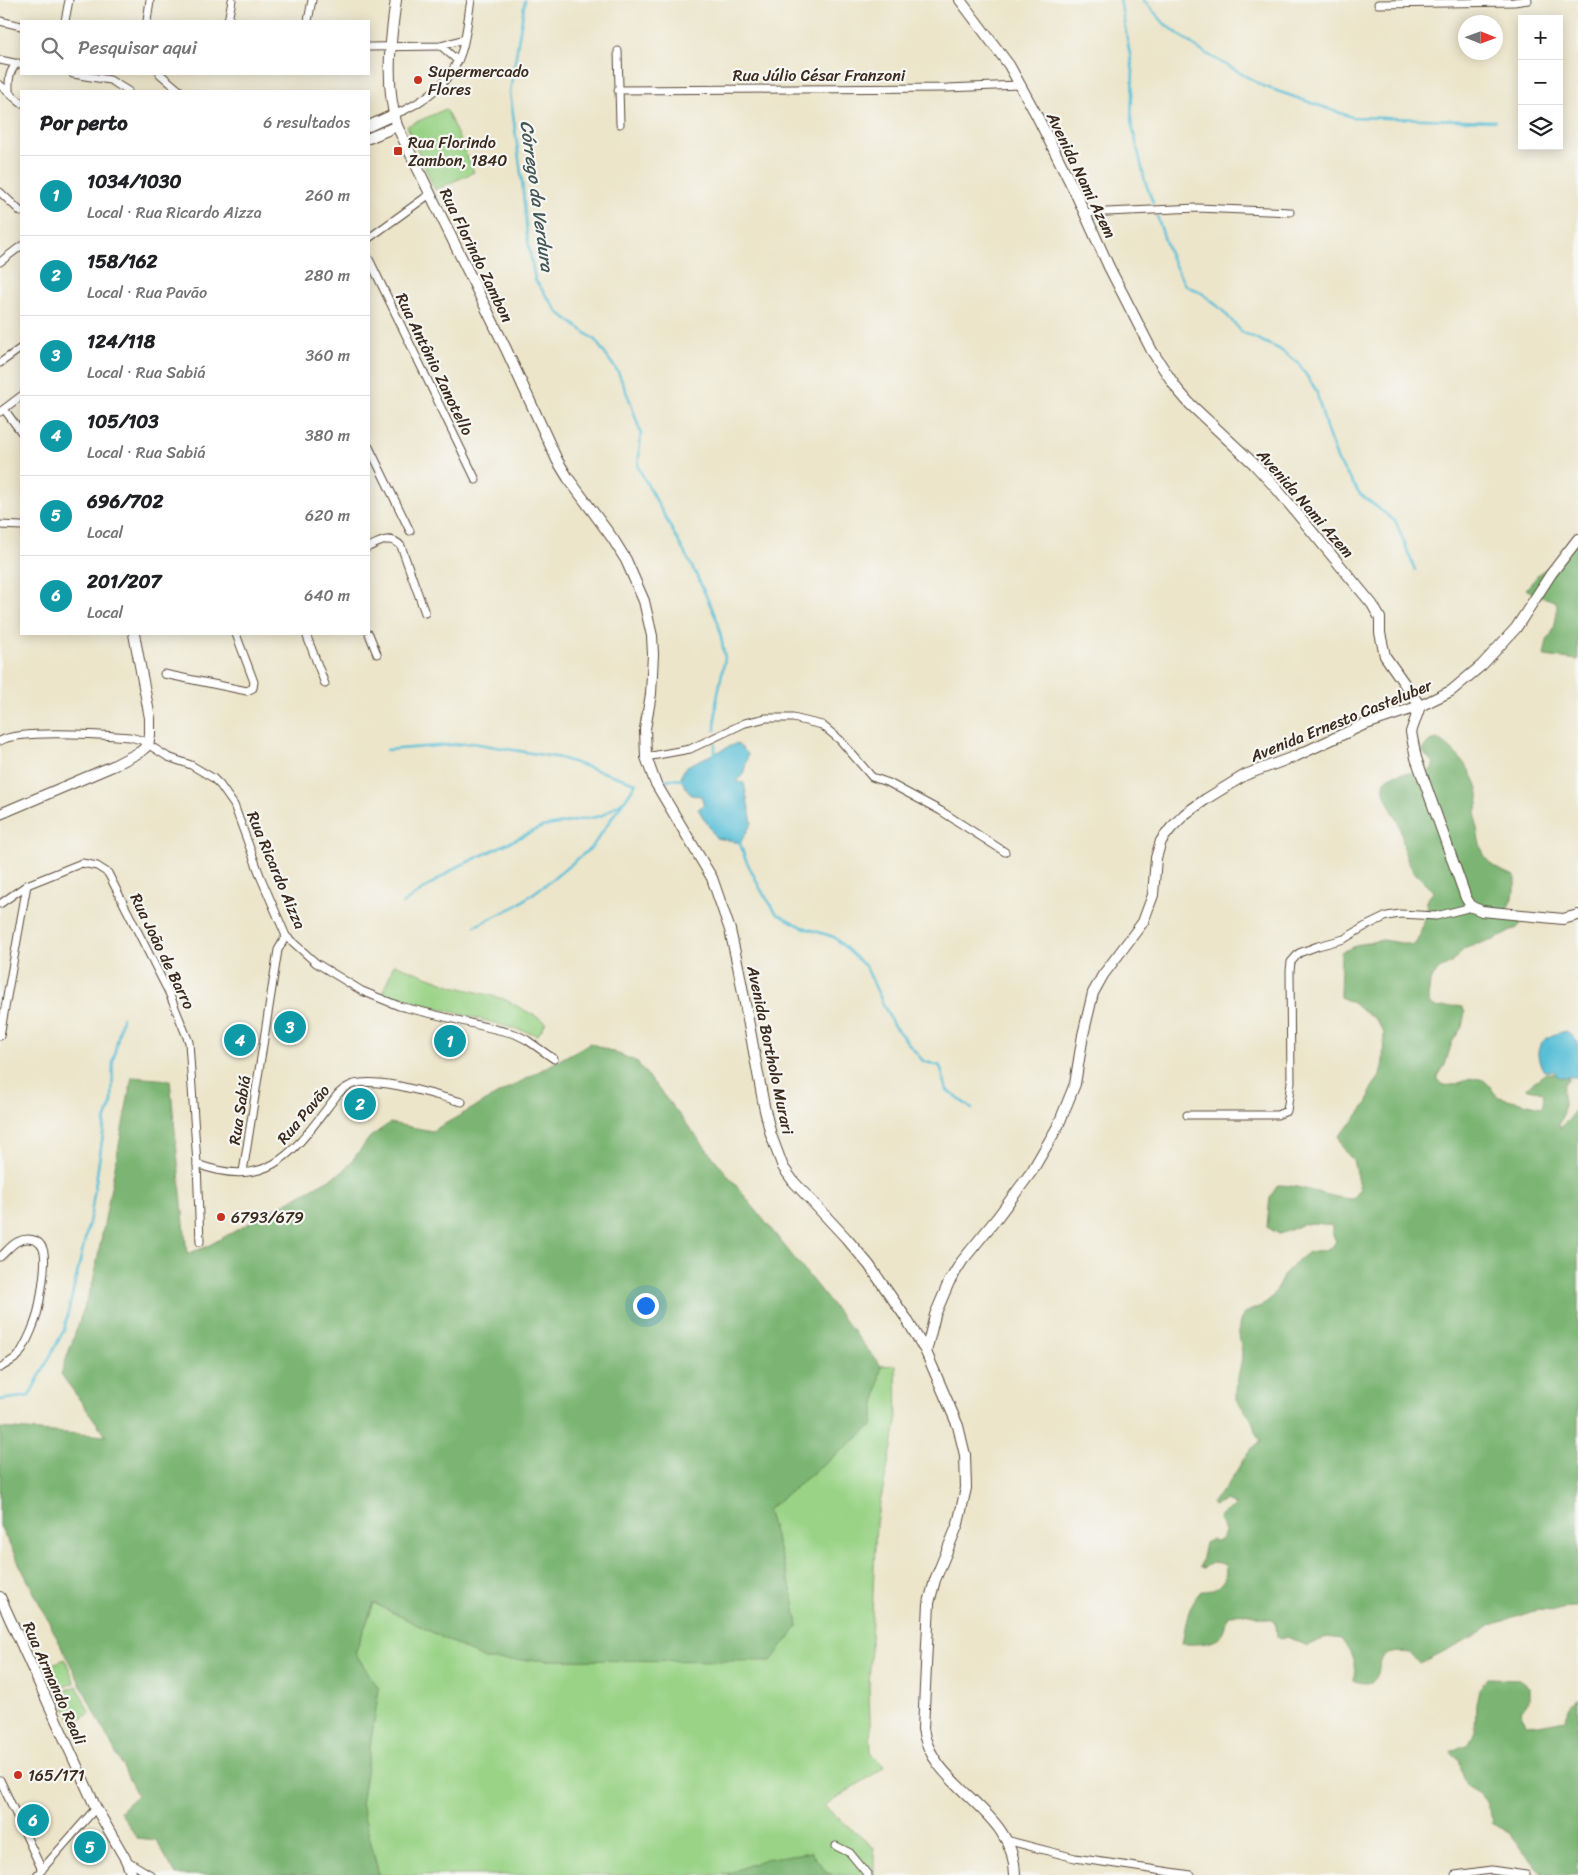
<!DOCTYPE html>
<html lang="pt">
<head>
<meta charset="utf-8">
<style>
  :root { --surface:#fff; --page:#f2f2f2; --text:#202124; --muted:#757577; --line:#e0e0e0; --accent:#111827 }
  body { margin:0; font-family:Sriracha,sans-serif; background:var(--page); color:var(--text) }
  .controls { position:absolute; right:15px; top:15px; display:grid; overflow:hidden; border-radius:0px; box-shadow:0 2px 12px #0003 }
  .controls button { width:45px; height:45px; display:grid; place-items:center; padding:0; border:0; border-bottom:1px solid var(--line); background:var(--surface); color:var(--text); font:25px sans-serif }
  .compass { position:absolute; left:1458px; top:15px; width:45px; height:45px; border-radius:50%; background:var(--surface); box-shadow:0 2px 12px #0003; rotate:91deg }
  .you { position:absolute; left:645px; top:1305px; width:18px; height:18px; margin:-12px; border:4px solid #fff; border-radius:50%; background:#1a73e8; box-shadow:0 0 0 8px #1a73e833 }
  .badge { display:grid; place-items:center; width:32px; height:32px; border-radius:50%; background:var(--accent); color:#fff; font-size:16px; font-weight:700 }
  .pin { position:absolute; translate:-50% -50%; border:2px solid #fff; box-shadow:0 1px 5px #0006 }
  .list { margin:0; padding:0; list-style:none }
  h2 { display:flex; justify-content:space-between; align-items:center; height:65px; margin:0; padding:0 20px; font-size:21px }
  h2 small { font-size:16px; font-weight:400; color:var(--muted) }
  .list li { display:grid; grid-template-columns:32px 1fr auto; gap:15px; align-items:center; box-sizing:border-box; height:80px; padding:0 20px; border-top:1px solid var(--line) }
  .list b { display:block; font-size:19px; white-space:nowrap }
  .list p { margin:0; font-size:16px; white-space:nowrap; color:var(--muted) }
  .list em { font-size:16px; font-style:normal; color:var(--muted) }
  .icon { flex:none; width:28px; height:28px; fill:none; stroke:currentColor; stroke-width:2; stroke-linecap:round; stroke-linejoin:round }
  .map { position:relative; flex:none; width:1578px; height:1875px; overflow:hidden }
  .search { position:absolute; background:var(--surface); box-shadow:0 2px 12px #0003; left:20px; top:20px; width:350px; height:55px; display:flex; align-items:center; gap:12px; box-sizing:border-box; padding:0 18px; border-radius:0px; color:var(--muted); font-size:19px }
  .panel { position:absolute; background:var(--surface); box-shadow:0 2px 12px #0003; left:20px; top:90px; width:350px; height:545px; border-radius:0px }
  .map>svg:first-child { display:block }
  .green { fill:#9ad386; stroke:#6a7e52 }
  .forest { fill:#7bb573; stroke:#5b7048 }
  .water { fill:#59bfd7; stroke:#4a747a }
  .lines { fill:none; stroke-linecap:round; stroke-linejoin:round }
  .stream { stroke:#59bfd7; stroke-width:2.5 }
  .street-casing { stroke:#564638; stroke-width:9 }
  .secondary-casing { stroke:#564638; stroke-width:12 }
  .street { stroke:#fff; stroke-width:7 }
  .secondary { stroke:#fff; stroke-width:10 }
  .poi-dot { fill:#c8321e; stroke:#f6f6f2; stroke-width:2 }
  .labels { text-anchor:middle; stroke-width:4.5; stroke-linejoin:round; paint-order:stroke }
  .poi-label { font-size:16px; fill:#3b2a1e; stroke:#f6f6f2; text-anchor:start }
  .street-label { font-size:16px; fill:#3b2a1e; stroke:#f6f6f2 }
  .water-label { font-size:18px; font-style:italic; fill:#445756; stroke:#f6f6f2 }
</style>
</head>
<body>
<div class="map">
<svg width="1578" height="1875" viewBox="0 0 1578 1875">
  <rect width="100%" height="100%" fill="#f6f6f2"/>
  <filter id="ink" filterUnits="userSpaceOnUse"><feTurbulence type="fractalNoise" baseFrequency=".02" numOctaves="2"/><feDisplacementMap in="SourceGraphic" scale="10" xChannelSelector="R" yChannelSelector="G"/><feConvolveMatrix kernelMatrix="1 2 1 2 8 2 1 2 1" color-interpolation-filters="sRGB"/></filter>
  <filter id="wash" filterUnits="userSpaceOnUse"><feTurbulence type="fractalNoise" baseFrequency=".0096" numOctaves="4" result="noise"/><feDisplacementMap in="SourceGraphic" scale="20" xChannelSelector="R" yChannelSelector="G"/><feGaussianBlur stdDeviation="1.12" result="paint"/><feColorMatrix in="noise" values="0 0 0 0 0 0 0 0 0 0 0 0 0 0 0 0 0 1.4 0 .05"/><feComposite in="paint" operator="in"/></filter>
  <g filter="url(#wash)">
    <rect width="100%" height="100%" fill="#ece5ca"/>
    <g class="green">
      <path d="M446 109 474 172 435 190 407 126Z"/>
      <path d="M394 964 453 986 504 999 546 1022 538 1035 383 993Z"/>
      <path d="M896 1365 897 1423 876 1522 869 1689 871 1753 885 1767 824 1806 874 1848V1875H833L827 1873 734 1875H379L361 1804 379 1689 355 1653 374 1603 487 1660 798 1626 792 1592 767 1510 871 1426 881 1366Z"/>
      <path d="M65 1659 75 1683 55 1690 45 1667Z"/>
      <path d="M77 1686 90 1714 72 1722 58 1693Z"/>
    </g>
    <g class="forest">
      <path d="M1578 538V660L1544 656 1547 641 1554 629 1557 613V604L1555 601 1536 595 1526 589 1541 572 1566 555Z"/>
      <path d="M1437 739C1454 748 1476 774 1479 793 1480 800 1477 806 1476 813 1476 827 1479 854 1491 864 1496 870 1508 873 1515 876V891L1506 912 1509 915 1520 920 1521 924 1517 928 1494 940 1473 945 1464 949 1450 964 1439 969 1430 981 1428 999 1431 1006C1441 1010 1452 1004 1462 1007L1465 1012 1462 1027 1452 1042 1445 1065 1438 1076V1081C1451 1094 1468 1073 1483 1080 1490 1083 1492 1093 1499 1097L1541 1107 1543 1105 1544 1094 1539 1091 1528 1089 1527 1087 1546 1073 1566 1075 1569 1079C1559 1087 1564 1094 1564 1105 1564 1112 1561 1119 1559 1125L1560 1128 1571 1117 1578 1103V1606H1569L1555 1611 1537 1610 1491 1625 1480 1633 1419 1664 1410 1653C1366 1648 1388 1673 1371 1682 1367 1684 1360 1682 1355 1682L1353 1680C1358 1665 1350 1651 1341 1639L1326 1637 1308 1646 1287 1637 1280 1639 1277 1636 1276 1626 1273 1620C1255 1617 1245 1609 1228 1616 1227 1621 1226 1628 1224 1632 1217 1646 1195 1644 1182 1644 1186 1624 1187 1606 1201 1591 1216 1592 1229 1581 1225 1565 1216 1561 1212 1562 1204 1568L1200 1567 1205 1543 1211 1540 1218 1541 1221 1539 1224 1532 1219 1518 1235 1505 1226 1501 1214 1506 1212 1503 1229 1483 1248 1452 1261 1441C1253 1432 1256 1429 1252 1421 1247 1411 1238 1406 1236 1395 1235 1382 1242 1367 1242 1353 1241 1343 1236 1329 1241 1319 1247 1308 1260 1309 1269 1301 1276 1294 1279 1283 1284 1275 1286 1272 1300 1258 1303 1256 1313 1247 1329 1255 1336 1241L1332 1233V1226C1304 1219 1304 1226 1279 1234L1267 1227 1270 1197 1278 1185C1304 1185 1327 1198 1353 1199L1360 1190 1353 1160 1343 1149 1338 1136 1352 1123 1368 1102 1371 1089 1380 1076 1383 1062 1384 1033 1376 1020 1353 1003 1340 997 1341 952 1361 944 1383 940 1414 945C1424 934 1421 919 1428 906L1426 901 1434 891C1424 882 1414 874 1408 862 1403 850 1403 837 1399 825 1396 813 1376 790 1387 779 1398 769 1419 776 1431 770L1434 763 1425 755 1423 750C1426 743 1429 741 1437 739Z"/>
      <path d="M590 1043 636 1061 881 1366 872 1426 767 1510 792 1592 798 1626 771 1661 487 1660 374 1603 355 1653 379 1689 361 1804 379 1875H176L156 1840 137 1838 120 1811 137 1795 0 1526V1428L106 1436 61 1374 93 1282 132 1077 170 1080 187 1254 206 1247 344 1171 370 1137 390 1123 432 1131Z"/>
      <path d="M1487 1678 1519 1679 1529 1687V1701L1521 1711 1526 1725H1539L1565 1720 1571 1707 1578 1699V1875H1543L1509 1833 1491 1823 1493 1821 1486 1802 1480 1794 1468 1787 1463 1776 1459 1760 1450 1752 1469 1744 1475 1731 1476 1704 1479 1689Z"/>
      <path d="M811 1852 827 1873 833 1875H724L765 1859Z"/>
    </g>
    <g class="water">
      <path d="M737 743 748 754 744 772 737 782 744 783 752 823 740 843 716 838 698 809 704 805 701 796 691 795 681 780 682 773 687 766Z"/>
      <path d="M1567 1031 1578 1042V1077H1558L1554 1071H1544C1529 1047 1544 1035 1567 1031Z"/>
    </g>
    <g class="lines">
      <g class="stream">
        <path d="M525 0 510 92 522 181 527 236 535 280 559 313 595 340 618 372 630 401 641 434 638 467 696 574 718 622 725 658 716 704 715 730"/>
        <path d="M1120 0 1133 71 1131 121 1145 181 1153 203"/>
        <path d="M1143 0 1165 24 1200 50 1263 86 1352 117 1496 121"/>
        <path d="M1157 216 1171 258 1185 285 1202 293 1222 310 1242 332 1279 349 1298 363 1316 390 1327 431 1338 461 1360 494 1396 522 1415 570"/>
        <path d="M387 750 473 743 560 758 636 783 625 800 601 816 542 827 455 868 402 904"/>
        <path d="M715 757V744"/>
        <path d="M662 781 671 779 683 780"/>
        <path d="M739 840 745 858 761 890 777 914 802 927 834 937 866 967 893 1025 923 1061 940 1066 947 1090 972 1109"/>
        <path d="M475 926 516 906 553 879 592 847 623 802"/>
        <path d="M0 1400 29 1396 64 1330 91 1214 105 1121 112 1102 113 1061 122 1018"/>
      </g>
    </g>
  </g>
  <g filter="url(#ink)">
    <g class="lines">
      <g class="street-casing">
        <g id="street">
          <path d="M1378 4 1514 2 1528 0"/>
          <path d="M0 21 21 26"/>
          <path d="M65 21 69 0"/>
          <path d="M147 21 150 0"/>
          <path d="M228 21 232 0"/>
          <path d="M308 21 312 0"/>
          <path d="M441 46 458 61"/>
          <path d="M369 47 441 46 464 39"/>
          <path d="M618 51 620 124"/>
          <path d="M0 60 19 64"/>
          <path d="M73 74 110 80 128 91"/>
          <path d="M160 74 180 91"/>
          <path d="M0 85 21 103"/>
          <path d="M618 90 947 88 1019 85"/>
          <path d="M9 92C9 80 8 71 18 63"/>
          <path d="M393 115C422 104 453 81 462 50 467 34 468 16 471 0"/>
          <path d="M0 192 21 212"/>
          <path d="M1084 213 1198 208 1290 212"/>
          <path d="M369 238 430 194"/>
          <path d="M369 259 476 480"/>
          <path d="M0 262 21 246"/>
          <path d="M0 363 21 348"/>
          <path d="M4 409 21 432"/>
          <path d="M0 412 21 396"/>
          <path d="M369 447 410 531"/>
          <path d="M0 525 21 526"/>
          <path d="M369 547C381 541 391 535 401 546L425 613"/>
          <path d="M306 634 325 684"/>
          <path d="M369 634 377 654"/>
          <path d="M164 674 247 691 253 688 254 682 236 634"/>
          <path d="M0 741C20 729 103 735 130 737L141 740 168 757 191 765 213 778 220 785 234 805 261 878 286 936 316 963 362 991 399 1006 515 1034 527 1040 554 1059"/>
          <path d="M646 757 690 749 745 723 766 718H793L822 725 840 740 872 777 889 783 941 811 1005 852"/>
          <path d="M0 904 27 885 82 863 97 866 108 873 169 993 189 1042 197 1164 200 1242"/>
          <path d="M0 1036 27 885"/>
          <path d="M1187 1115H1277L1287 1111 1291 1082 1290 971 1291 962 1299 953 1318 946 1344 939 1364 927 1387 916 1400 914 1436 916 1472 907"/>
          <path d="M197 1164C273 1193 297 1146 338 1094 343 1089 347 1086 354 1084 382 1077 433 1095 462 1102"/>
          <path d="M243 1172 278 950 286 936"/>
          <path d="M0 1257C6 1252 11 1245 17 1242 26 1237 39 1238 43 1249 48 1260 39 1312 34 1324 30 1335 25 1345 19 1355 14 1360 6 1364 0 1368"/>
          <path d="M0 1780 42 1870"/>
          <path d="M1006 1840 1075 1858 1191 1875"/>
          <path d="M836 1846 850 1853 868 1875"/>
          <path d="M126 1860 151 1875"/>
          <path d="M37 1875 96 1808"/>
          <path d="M1455 1875 1491 1870 1526 1875"/>
        </g>
      </g>
      <g class="secondary-casing">
        <g id="secondary">
          <path d="M396 0C390 42 385 84 397 126L506 349 557 460 568 478 613 539 626 560 644 601 652 636 653 654 651 694 645 729 646 757 655 782 712 878 730 930 739 971 764 1106 771 1135 783 1167 793 1181 846 1238 869 1265 906 1318 926 1352 958 1426 965 1455 966 1488 958 1524 935 1580 929 1603 923 1729C932 1789 1015 1809 1015 1875"/>
          <path d="M960 0 1009 65 1036 114 1076 194 1109 267 1152 351 1177 389 1190 404 1254 464 1276 488 1372 604 1380 618V633L1385 656 1420 706 1411 732 1416 758 1466 898 1472 907 1482 911 1563 919 1578 915"/>
          <path d="M369 126 393 115"/>
          <path d="M369 138 397 126"/>
          <path d="M0 814 113 766 140 752 148 745 150 735V718L134 634"/>
          <path d="M926 1352 935 1315 949 1282 962 1261 997 1218 1032 1171 1058 1126 1075 1084 1083 1035 1093 993 1103 975 1143 922 1153 895 1156 858 1161 841 1171 828 1185 814 1206 799 1245 775 1296 756 1363 725 1420 706 1451 691 1482 665 1516 628 1551 574 1578 539"/>
          <path d="M0 1597 96 1808 126 1860 132 1875"/>
        </g>
      </g>
      <use href="#street" class="street"/>
      <use href="#secondary" class="secondary"/>
    </g>
  </g>
  <g class="poi-dot">
    <circle cx="418" cy="80" r="5"/>
    <rect x="393" y="146" width="10" height="10" rx="2.5"/>
    <circle cx="221" cy="1217" r="5"/>
    <circle cx="18" cy="1775" r="5"/>
  </g>
  <g class="labels">
    <g class="poi-label">
      <text x="428" y="77">Supermercado<tspan x="428" dy="18">Flores</tspan></text>
      <text x="408" y="148">Rua Florindo<tspan x="408" dy="18">Zambon, 1840</tspan></text>
      <text x="231" y="1223">6793/679</text>
      <text x="28" y="1781">165/171</text>
    </g>
    <g class="street-label">
      <text x="819" y="81">Rua Júlio César Franzoni</text>
      <text transform="translate(1082 175) rotate(64)" y="6">Avenida Nami Azem</text>
      <text transform="translate(477 255) rotate(64)" y="6">Rua Florindo Zambon</text>
      <text transform="translate(435 364) rotate(64)" y="6">Rua Antônio Zanotello</text>
      <text transform="translate(1306 503) rotate(49)" y="6">Avenida Nami Azem</text>
      <text transform="translate(1341 720) rotate(-22)" y="6">Avenida Ernesto Casteluber</text>
      <text transform="translate(277 870) rotate(67)" y="6">Rua Ricardo Aizza</text>
      <text transform="translate(163 951) rotate(64)" y="6">Rua João de Barro</text>
      <text transform="translate(771 1050) rotate(78)" y="6">Avenida Bortholo Murari</text>
      <text transform="translate(239 1110) rotate(-81)" y="6">Rua Sabiá</text>
      <text transform="translate(303 1114) rotate(-50)" y="6">Rua Pavão</text>
      <text transform="translate(55 1683) rotate(66)" y="6">Rua Armando Reali</text>
    </g>
    <g class="water-label">
      <text transform="translate(537 196) rotate(82)" y="6">Córrego da Verdura</text>
    </g>
  </g>
</svg>
<div class="controls">
<button>+</button>
<button>−</button>
<button><svg class="icon" aria-label="layers" viewBox="0 0 24 24"><path d="M12 4l9 5-9 5-9-5zM3 14l9 5 9-5"/></svg></button>
</div>
<svg class="compass" viewBox="-18 -18 36 36"><path d="M0-13l5 13h-10z" fill="#e53935"/><path d="M0 13l5-13h-10z" fill="#757577"/></svg>
<div class="you"></div>
<div class="pin badge" style="left:450px;top:1041px;background:#0f9aa8">1</div>
<div class="pin badge" style="left:360px;top:1104px;background:#0f9aa8">2</div>
<div class="pin badge" style="left:290px;top:1027px;background:#0f9aa8">3</div>
<div class="pin badge" style="left:240px;top:1040px;background:#0f9aa8">4</div>
<div class="pin badge" style="left:90px;top:1847px;background:#0f9aa8">5</div>
<div class="pin badge" style="left:33px;top:1820px;background:#0f9aa8">6</div>
<div class="search"><svg class="icon" aria-label="search" viewBox="0 0 24 24"><circle cx="10" cy="10" r="6"/><path d="M15 15l6 6"/></svg>Pesquisar aqui</div>
<section class="panel">
<h2>Por perto<small>6 resultados</small></h2>
<ul class="list">
<li><span class="badge" style="background:#0f9aa8">1</span><div><b>1034/1030</b><p>Local · Rua Ricardo Aizza</p></div><em>260 m</em></li>
<li><span class="badge" style="background:#0f9aa8">2</span><div><b>158/162</b><p>Local · Rua Pavão</p></div><em>280 m</em></li>
<li><span class="badge" style="background:#0f9aa8">3</span><div><b>124/118</b><p>Local · Rua Sabiá</p></div><em>360 m</em></li>
<li><span class="badge" style="background:#0f9aa8">4</span><div><b>105/103</b><p>Local · Rua Sabiá</p></div><em>380 m</em></li>
<li><span class="badge" style="background:#0f9aa8">5</span><div><b>696/702</b><p>Local</p></div><em>620 m</em></li>
<li><span class="badge" style="background:#0f9aa8">6</span><div><b>201/207</b><p>Local</p></div><em>640 m</em></li>
</ul>
</section>
</div>
</body>
</html>
